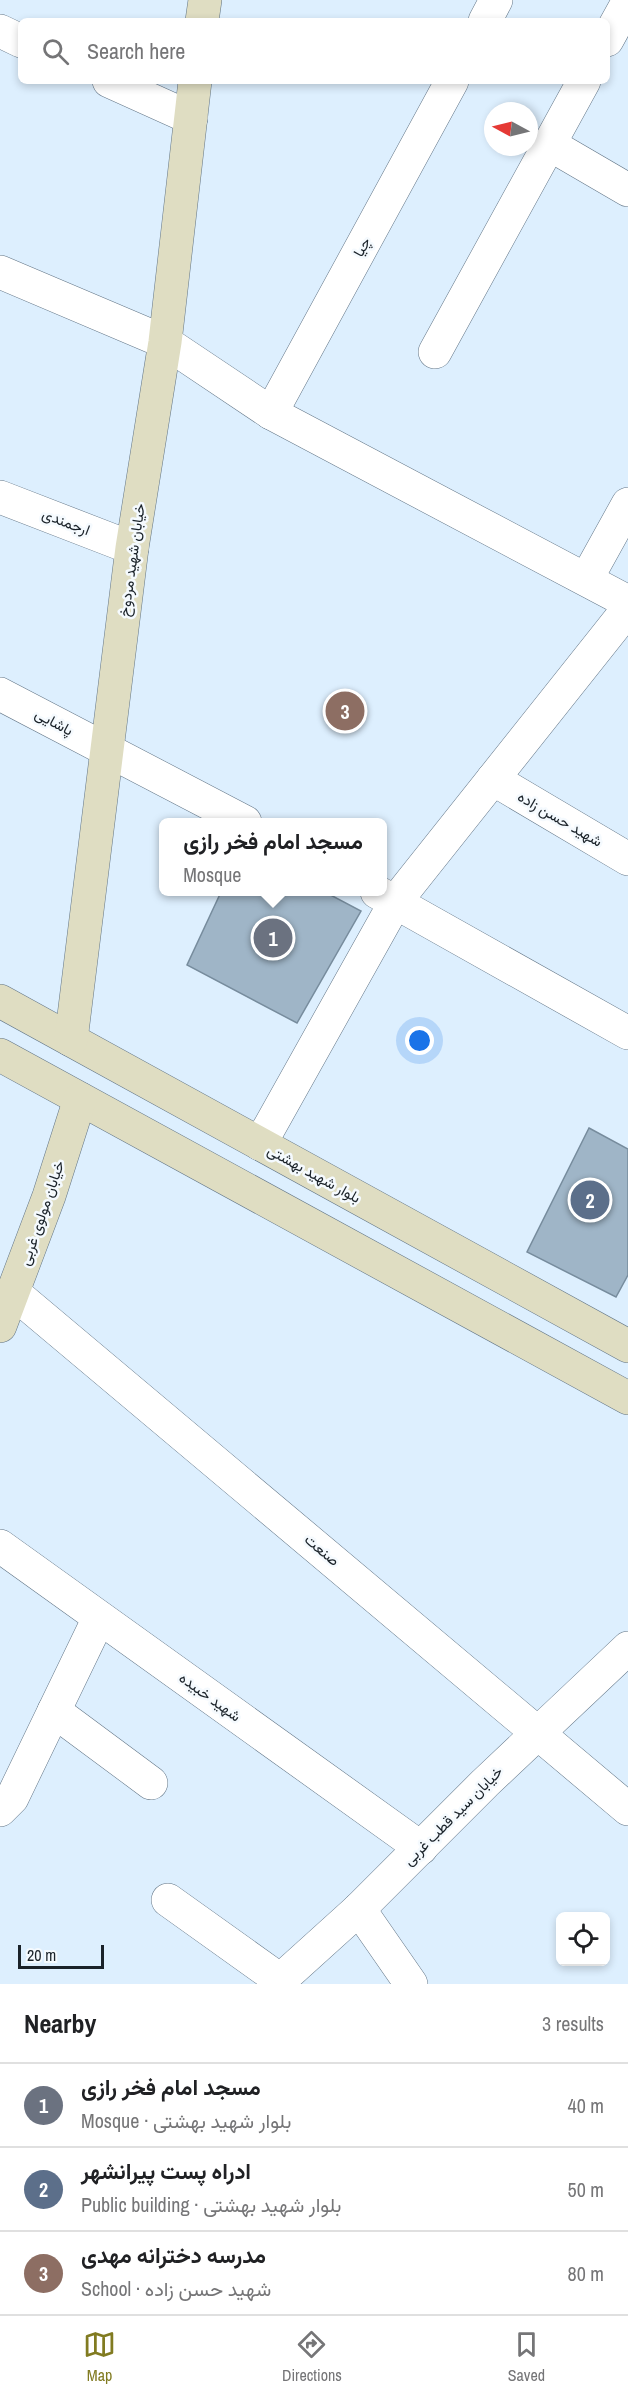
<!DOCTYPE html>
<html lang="en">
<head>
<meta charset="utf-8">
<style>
  :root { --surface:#fff; --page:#f6f6f6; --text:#202124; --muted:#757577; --line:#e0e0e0; --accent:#817b21 }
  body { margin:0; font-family:"Archivo Narrow",Vazirmatn,sans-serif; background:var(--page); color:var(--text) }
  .controls { position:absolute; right:18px; bottom:18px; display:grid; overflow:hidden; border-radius:9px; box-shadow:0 3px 9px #0003 }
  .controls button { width:54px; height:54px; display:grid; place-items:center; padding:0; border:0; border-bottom:2px solid var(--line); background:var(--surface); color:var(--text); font:30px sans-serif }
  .compass { position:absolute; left:484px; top:102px; width:54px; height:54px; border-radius:50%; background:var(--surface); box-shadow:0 3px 9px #0003; rotate:277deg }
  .scale { position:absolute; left:18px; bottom:15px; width:86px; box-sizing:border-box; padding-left:6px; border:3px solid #1a2229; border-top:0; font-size:16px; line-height:21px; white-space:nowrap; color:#1a2229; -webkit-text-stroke:4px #f5fafe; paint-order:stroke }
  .you { position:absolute; left:420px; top:1041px; width:21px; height:21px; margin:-15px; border:4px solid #fff; border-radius:50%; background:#1a73e8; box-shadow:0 0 0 9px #1a73e833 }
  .badge { display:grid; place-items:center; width:39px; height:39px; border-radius:50%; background:var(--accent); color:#fff; font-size:20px; font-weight:700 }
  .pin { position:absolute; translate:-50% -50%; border:3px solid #fff; box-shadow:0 2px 6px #0006 }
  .popup { position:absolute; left:159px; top:818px; width:228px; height:78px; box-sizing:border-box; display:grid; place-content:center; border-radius:9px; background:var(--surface); filter:drop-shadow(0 2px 4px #0005); font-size:20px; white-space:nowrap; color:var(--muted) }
  .popup b { font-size:22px; color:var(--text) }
  .popup::after { content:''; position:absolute; left:50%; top:100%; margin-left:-12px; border:12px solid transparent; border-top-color:var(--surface) }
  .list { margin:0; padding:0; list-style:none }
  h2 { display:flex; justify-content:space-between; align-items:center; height:78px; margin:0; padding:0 24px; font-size:26px }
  h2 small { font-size:20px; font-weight:400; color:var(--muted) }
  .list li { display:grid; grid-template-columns:39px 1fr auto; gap:18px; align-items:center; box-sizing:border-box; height:84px; padding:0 24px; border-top:2px solid var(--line) }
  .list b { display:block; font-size:22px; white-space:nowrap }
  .list p { margin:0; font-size:20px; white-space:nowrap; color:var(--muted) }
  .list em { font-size:20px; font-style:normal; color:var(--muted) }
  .icon { flex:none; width:33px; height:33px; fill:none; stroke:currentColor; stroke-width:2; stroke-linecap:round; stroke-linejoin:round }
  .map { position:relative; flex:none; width:628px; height:1984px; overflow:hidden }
  .search { position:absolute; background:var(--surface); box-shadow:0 3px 9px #0003; left:18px; right:18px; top:18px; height:66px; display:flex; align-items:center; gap:15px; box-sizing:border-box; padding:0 21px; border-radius:9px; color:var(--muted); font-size:22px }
  .sheet { height:330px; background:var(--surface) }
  nav { display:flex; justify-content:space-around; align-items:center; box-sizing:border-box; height:84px; border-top:2px solid var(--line); background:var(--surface); font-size:16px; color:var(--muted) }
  nav a { display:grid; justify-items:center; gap:3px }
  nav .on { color:var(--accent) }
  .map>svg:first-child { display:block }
  .building { fill:#9fb5c7; stroke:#778c9d; stroke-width:1.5 }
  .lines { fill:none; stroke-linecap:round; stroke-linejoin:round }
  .street-casing { stroke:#637687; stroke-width:34 }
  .secondary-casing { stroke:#637687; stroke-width:34 }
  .street { stroke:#fff; stroke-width:33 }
  .secondary { stroke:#dfddc2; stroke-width:33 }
  .labels { text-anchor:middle; stroke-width:5; stroke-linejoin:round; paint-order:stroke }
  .street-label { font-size:15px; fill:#1a2229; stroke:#f5fafe }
</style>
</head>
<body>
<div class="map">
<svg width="628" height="1984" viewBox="0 0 628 1984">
  <rect width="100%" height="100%" fill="#ddeffe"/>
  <g class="building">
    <path d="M221 892H325L361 911 297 1023 187 965Z"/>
    <path d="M589 1128 628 1149V1275L616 1297 527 1252Z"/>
  </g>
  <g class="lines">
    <g class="street-casing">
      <g id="street">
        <path d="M485 21 496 0"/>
        <path d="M0 31 21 41"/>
        <path d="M607 40 628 2"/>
        <path d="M109 81 191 118"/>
        <path d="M549 144 628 190"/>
        <path d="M0 272 165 342 271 413 628 602"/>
        <path d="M435 352 584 81"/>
        <path d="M271 413 452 81"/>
        <path d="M0 497 132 548"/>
        <path d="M587 578 628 504"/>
        <path d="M0 694 245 822"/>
        <path d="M493 779 628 859"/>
        <path d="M377 892 628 1033"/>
        <path d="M260 1144 396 901 628 609"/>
        <path d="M14 1293 628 1809"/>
        <path d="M0 1546 421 1848"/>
        <path d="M54 1711 151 1783"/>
        <path d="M0 1810 12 1798 99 1618"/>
        <path d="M168 1900 280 1980"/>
        <path d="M359 1909 411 1984"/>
        <path d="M276 1984 359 1909 485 1783 628 1648"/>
      </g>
    </g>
    <g class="secondary-casing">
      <g id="secondary">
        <path d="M202 21 205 0"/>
        <path d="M0 1001 628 1346"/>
        <path d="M71 1040 132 548 165 342 195 81"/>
        <path d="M0 1055 628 1398"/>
        <path d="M0 1326 49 1196 80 1099"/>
      </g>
    </g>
    <use href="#street" class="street"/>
    <use href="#secondary" class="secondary"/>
  </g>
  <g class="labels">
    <g class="street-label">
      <text transform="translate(362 247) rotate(-61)" y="5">چیا</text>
      <text transform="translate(66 522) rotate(21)" y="5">ارجمندی</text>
      <text transform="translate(132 560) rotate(-82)" y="5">خیابان شهید مردوخ</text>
      <text transform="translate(54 722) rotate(28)" y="5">پاشایی</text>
      <text transform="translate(560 819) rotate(30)" y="5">شهید حسن زاده</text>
      <text transform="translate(314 1174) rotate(29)" y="5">بلوار شهید بهشتی</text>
      <text transform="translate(42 1213) rotate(-71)" y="5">خیابان مولوی غربی</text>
      <text transform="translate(322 1550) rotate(40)" y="5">صنعت</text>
      <text transform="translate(210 1697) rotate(36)" y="5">شهید خبیده</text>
      <text transform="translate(453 1816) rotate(-45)" y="5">خیابان سید قطب غربی</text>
    </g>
  </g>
</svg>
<div class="controls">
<button><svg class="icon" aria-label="locate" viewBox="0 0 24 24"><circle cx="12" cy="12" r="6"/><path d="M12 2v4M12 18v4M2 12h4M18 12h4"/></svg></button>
</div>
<svg class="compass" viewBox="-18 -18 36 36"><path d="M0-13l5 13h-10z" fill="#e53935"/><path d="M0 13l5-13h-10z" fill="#757577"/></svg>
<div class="scale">20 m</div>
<div class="you"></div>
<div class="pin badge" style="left:273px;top:938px;background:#6b7280">1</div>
<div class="popup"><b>مسجد امام فخر رازی</b>Mosque</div>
<div class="pin badge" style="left:590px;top:1200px;background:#5c6f8a">2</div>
<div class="pin badge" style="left:345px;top:711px;background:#8d6e63">3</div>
<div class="search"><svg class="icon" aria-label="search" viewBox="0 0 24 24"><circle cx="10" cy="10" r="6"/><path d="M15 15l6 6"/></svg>Search here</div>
</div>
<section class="sheet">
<h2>Nearby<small>3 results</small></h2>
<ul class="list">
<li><span class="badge" style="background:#6b7280">1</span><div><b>مسجد امام فخر رازی</b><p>Mosque · بلوار شهید بهشتی</p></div><em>40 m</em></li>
<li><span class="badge" style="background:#5c6f8a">2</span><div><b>ادراه پست پیرانشهر</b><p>Public building · بلوار شهید بهشتی</p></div><em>50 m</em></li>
<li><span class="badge" style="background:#8d6e63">3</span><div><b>مدرسه دخترانه مهدی</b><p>School · شهید حسن زاده</p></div><em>80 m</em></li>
</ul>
</section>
<nav>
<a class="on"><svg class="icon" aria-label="map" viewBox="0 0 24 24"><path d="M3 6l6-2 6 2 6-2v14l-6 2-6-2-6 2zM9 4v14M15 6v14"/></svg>Map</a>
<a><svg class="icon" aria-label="directions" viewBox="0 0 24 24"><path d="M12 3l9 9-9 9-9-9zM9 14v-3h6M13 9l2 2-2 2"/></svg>Directions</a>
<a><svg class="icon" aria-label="saved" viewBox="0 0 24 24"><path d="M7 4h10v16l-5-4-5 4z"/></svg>Saved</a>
</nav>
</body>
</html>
